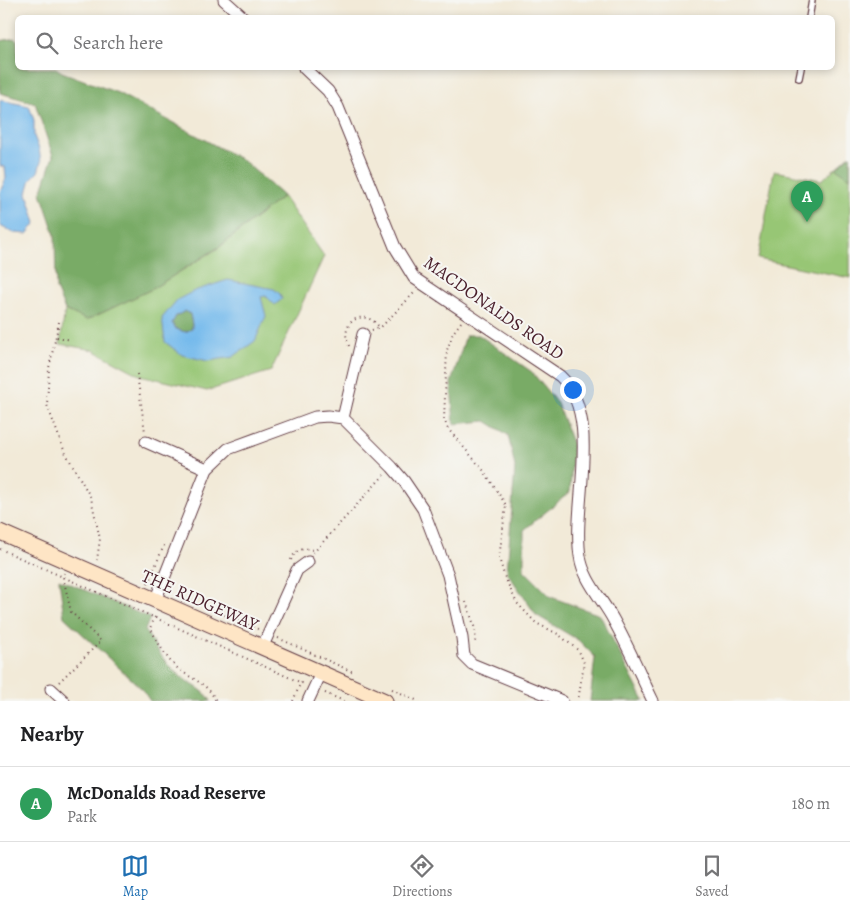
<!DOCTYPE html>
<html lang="en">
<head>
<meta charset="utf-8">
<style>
  :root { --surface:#fff; --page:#f2f2f2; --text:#202124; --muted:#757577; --line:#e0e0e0; --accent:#1f6fb2 }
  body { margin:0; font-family:Alegreya,serif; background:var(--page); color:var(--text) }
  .you { position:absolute; left:572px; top:389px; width:18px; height:18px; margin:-12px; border:4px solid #fff; border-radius:50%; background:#1a73e8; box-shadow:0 0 0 8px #1a73e833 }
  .badge { display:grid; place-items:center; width:32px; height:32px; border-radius:50%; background:var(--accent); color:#fff; font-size:16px; font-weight:700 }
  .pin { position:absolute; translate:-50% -41px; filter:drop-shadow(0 1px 2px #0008) }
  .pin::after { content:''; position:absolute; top:26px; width:18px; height:15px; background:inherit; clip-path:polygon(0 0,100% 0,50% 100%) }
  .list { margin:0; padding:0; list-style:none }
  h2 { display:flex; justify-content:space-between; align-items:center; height:65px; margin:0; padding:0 20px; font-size:21px }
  h2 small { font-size:16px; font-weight:400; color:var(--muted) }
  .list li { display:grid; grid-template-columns:32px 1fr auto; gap:15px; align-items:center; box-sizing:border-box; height:75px; padding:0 20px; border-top:1px solid var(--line) }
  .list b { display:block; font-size:19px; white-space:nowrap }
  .list p { margin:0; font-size:16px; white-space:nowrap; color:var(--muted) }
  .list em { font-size:16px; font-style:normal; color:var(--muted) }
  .icon { flex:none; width:28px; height:28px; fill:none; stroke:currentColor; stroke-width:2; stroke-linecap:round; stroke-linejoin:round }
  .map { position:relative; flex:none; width:850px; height:701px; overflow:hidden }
  .search { position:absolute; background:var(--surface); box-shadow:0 2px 8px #0003; left:15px; right:15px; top:15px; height:55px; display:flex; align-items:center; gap:12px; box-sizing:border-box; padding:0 18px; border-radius:8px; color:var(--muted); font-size:19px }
  .sheet { height:140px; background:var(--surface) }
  nav { display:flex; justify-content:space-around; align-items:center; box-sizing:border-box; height:70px; border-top:1px solid var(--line); background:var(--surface); font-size:14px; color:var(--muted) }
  nav a { display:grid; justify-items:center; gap:2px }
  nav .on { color:var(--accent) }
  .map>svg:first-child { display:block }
  .green { fill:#97c675; stroke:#707250 }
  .forest { fill:#79ab66; stroke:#626548 }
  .water { fill:#75baec; stroke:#606c8c; fill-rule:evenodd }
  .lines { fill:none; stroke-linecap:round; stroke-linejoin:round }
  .lane-casing { stroke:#633d45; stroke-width:8 }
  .street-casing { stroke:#633d45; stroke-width:13 }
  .secondary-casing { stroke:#633d45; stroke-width:17 }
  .path { stroke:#633d45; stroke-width:2; stroke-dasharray:1 4; stroke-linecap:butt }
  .lane { stroke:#fff; stroke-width:5.5 }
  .street { stroke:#fff; stroke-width:11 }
  .secondary { stroke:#fee5c5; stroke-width:15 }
  .labels { text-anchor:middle; stroke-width:4; stroke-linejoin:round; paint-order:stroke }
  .street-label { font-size:18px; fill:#4a1f2b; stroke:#f6f6f2 }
</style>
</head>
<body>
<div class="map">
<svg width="850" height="701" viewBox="0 0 850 701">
  <rect width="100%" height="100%" fill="#f6f6f2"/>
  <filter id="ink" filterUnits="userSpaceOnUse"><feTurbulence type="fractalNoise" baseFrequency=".02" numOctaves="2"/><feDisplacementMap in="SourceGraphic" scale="10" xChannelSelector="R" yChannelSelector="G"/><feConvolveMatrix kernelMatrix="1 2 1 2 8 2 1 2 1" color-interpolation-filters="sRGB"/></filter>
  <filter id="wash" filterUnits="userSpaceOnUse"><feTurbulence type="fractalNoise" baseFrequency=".0096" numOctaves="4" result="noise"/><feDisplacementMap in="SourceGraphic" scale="20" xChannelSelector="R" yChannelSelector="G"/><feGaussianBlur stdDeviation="1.12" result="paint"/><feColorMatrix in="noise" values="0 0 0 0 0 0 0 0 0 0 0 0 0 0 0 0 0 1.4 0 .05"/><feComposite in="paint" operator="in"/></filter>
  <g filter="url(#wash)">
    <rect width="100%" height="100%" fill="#f2ead8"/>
    <g class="green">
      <path d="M850 155V278L758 259 774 171 822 180Z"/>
      <path d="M283 196 324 256 271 371 207 391 140 375 93 350 60 344 65 310 87 320 152 289 220 247Z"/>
    </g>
    <g class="forest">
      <path d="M15 38 17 40 18 68H56L62 72 118 93 244 161 283 196 219 247 152 289 87 320 65 310 56 289 55 235 41 193 53 156 35 103 0 93V41Z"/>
      <path d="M850 155V178L836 168Z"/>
      <path d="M185 311 190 313 192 324V329L185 332 176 329 172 323 176 316Z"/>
      <path d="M466 335H479L532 372 557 403 573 445 570 492 524 530V570L551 597 600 615 644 701H590L595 657 578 640 536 615 507 572 515 467 508 435 486 421 454 424 451 383Z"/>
      <path d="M59 579 150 618 145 630C155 646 165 665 181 677 191 685 204 689 211 701H150L142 689 64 617Z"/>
    </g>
    <g class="water">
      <path d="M0 100 29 106 34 120V136L39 149 41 162 38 172 31 179 27 193 36 223 27 234 14 233 0 226V192L6 178 5 167 0 166Z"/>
      <path d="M228 280 274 289 280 294 282 299 275 305 266 296 261 297 266 316 255 341 233 357 208 361 182 355 165 342 162 318 177 300 194 291ZM185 311 190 314 192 324V329L185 332 176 329 172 323 176 316Z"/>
    </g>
  </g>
  <g filter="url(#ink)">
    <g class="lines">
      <g class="lane-casing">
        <g id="lane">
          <path d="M809 18 812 0"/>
          <path d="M799 78 801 68"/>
        </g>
      </g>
      <g class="street-casing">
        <g id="street">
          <path d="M224 0 244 18"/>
          <path d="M304 68 328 91 338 107 395 247 414 278 560 376C603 416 572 504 580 556 583 579 602 599 613 619 628 646 640 674 653 701"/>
          <path d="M343 418 363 334"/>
          <path d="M146 442 207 469"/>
          <path d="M155 601 207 469 228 449 315 417 328 416 343 418 392 467 404 481 423 509 448 575 462 638 464 656 472 664 562 701"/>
          <path d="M262 648 297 570 308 562"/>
          <path d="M51 689 64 701"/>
          <path d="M308 701 321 673"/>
        </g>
      </g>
      <g class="secondary-casing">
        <path id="secondary" d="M0 532 385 701"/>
      </g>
      <g class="path">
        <path d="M59 322 49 368 47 405 64 450 91 498 100 539 97 560"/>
        <path d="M461 322 453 333 447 350 444 419 448 429 484 471 506 505 499 558 505 578 517 603 536 623 558 634 579 651 584 663 578 701"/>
        <path d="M372 330 382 326 415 292"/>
        <path d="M57 337 71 340"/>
        <path d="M349 346C347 340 345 336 347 330 351 314 371 314 379 327"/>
        <path d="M137 374 145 432"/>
        <path d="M0 549 304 684"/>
        <path d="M313 553 384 475"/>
        <path d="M291 560C295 550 305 546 315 551"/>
        <path d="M148 583 165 543"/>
        <path d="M466 602C470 615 479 632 474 645"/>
        <path d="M211 609 258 629"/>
        <path d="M155 617 150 628C159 643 166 660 180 670 195 681 207 683 216 701"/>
        <path d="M278 638 353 672"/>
        <path d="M59 682 101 641 71 612 63 577 64 573"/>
        <path d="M392 689 418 701"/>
        <path d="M325 693 344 701"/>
        <path d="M293 701 301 682"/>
      </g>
      <use href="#lane" class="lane"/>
      <use href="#street" class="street"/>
      <use href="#secondary" class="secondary"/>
    </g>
  </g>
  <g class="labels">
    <g class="street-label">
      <text transform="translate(494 308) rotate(35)" y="6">MACDONALDS ROAD</text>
      <text transform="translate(200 600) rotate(24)" y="6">THE RIDGEWAY</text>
    </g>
  </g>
</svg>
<div class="you"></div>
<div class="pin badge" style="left:807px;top:222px;background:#2e9e5b">A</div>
<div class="search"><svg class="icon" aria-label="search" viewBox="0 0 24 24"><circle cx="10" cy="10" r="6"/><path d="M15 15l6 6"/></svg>Search here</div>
</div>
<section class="sheet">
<h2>Nearby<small></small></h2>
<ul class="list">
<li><span class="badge" style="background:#2e9e5b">A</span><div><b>McDonalds Road Reserve</b><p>Park</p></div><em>180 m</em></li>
</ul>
</section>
<nav>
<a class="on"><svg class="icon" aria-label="map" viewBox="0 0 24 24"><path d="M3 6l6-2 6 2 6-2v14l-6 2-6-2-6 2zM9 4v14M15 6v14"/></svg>Map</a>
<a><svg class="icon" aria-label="directions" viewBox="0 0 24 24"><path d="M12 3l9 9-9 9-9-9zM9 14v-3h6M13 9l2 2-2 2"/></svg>Directions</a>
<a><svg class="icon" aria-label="saved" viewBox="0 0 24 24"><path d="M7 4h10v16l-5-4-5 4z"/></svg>Saved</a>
</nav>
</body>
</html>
